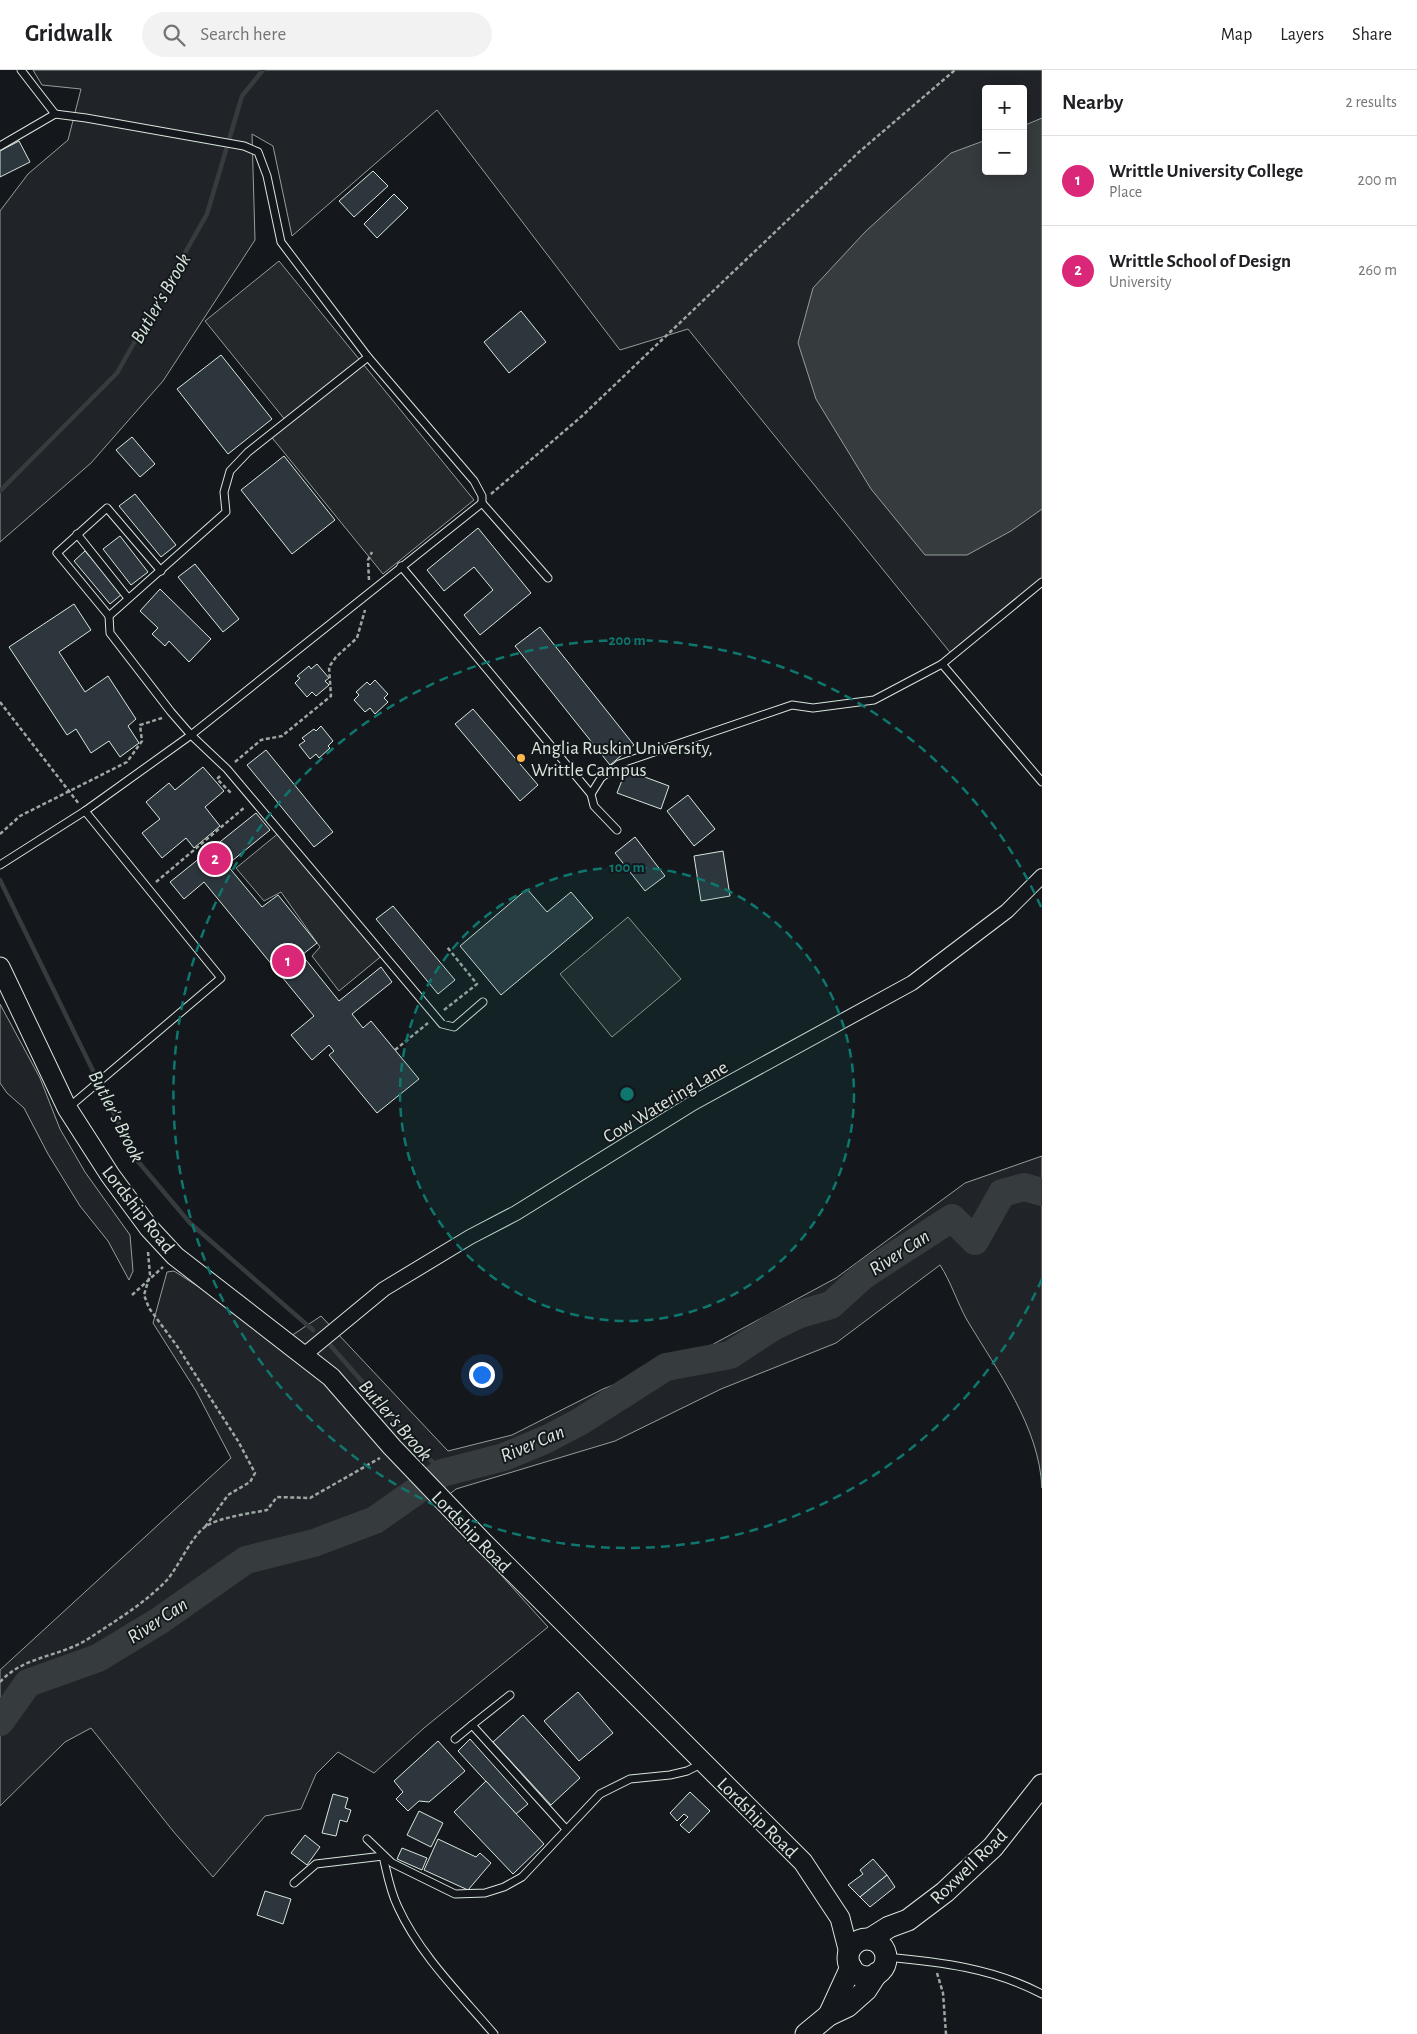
<!DOCTYPE html>
<html lang="en">
<head>
<meta charset="utf-8">
<style>
  :root { --surface:#fff; --page:#f2f2f2; --text:#202124; --muted:#757577; --line:#e0e0e0; --accent:#db2777 }
  body { margin:0; font-family:"Alegreya Sans",sans-serif; background:var(--page); color:var(--text) }
  .controls { position:absolute; right:15px; top:15px; display:grid; overflow:hidden; border-radius:5px; box-shadow:0 2px 12px #0003 }
  .controls button { width:45px; height:45px; display:grid; place-items:center; padding:0; border:0; border-bottom:1px solid var(--line); background:var(--surface); color:var(--text); font:25px sans-serif }
  .you { position:absolute; left:481px; top:1304px; width:18px; height:18px; margin:-12px; border:4px solid #fff; border-radius:50%; background:#1a73e8; box-shadow:0 0 0 8px #1a73e833 }
  .badge { display:grid; place-items:center; width:32px; height:32px; border-radius:50%; background:var(--accent); color:#fff; font-size:16px; font-weight:700 }
  .pin { position:absolute; translate:-50% -50%; border:2px solid #fff; box-shadow:0 1px 5px #0006 }
  .list { margin:0; padding:0; list-style:none }
  h2 { display:flex; justify-content:space-between; align-items:center; height:65px; margin:0; padding:0 20px; font-size:21px }
  h2 small { font-size:16px; font-weight:400; color:var(--muted) }
  .list li { display:grid; grid-template-columns:32px 1fr auto; gap:15px; align-items:center; box-sizing:border-box; height:90px; padding:0 20px; border-top:1px solid var(--line) }
  .list b { display:block; font-size:19px; white-space:nowrap }
  .list p { margin:0; font-size:16px; white-space:nowrap; color:var(--muted) }
  .list em { font-size:16px; font-style:normal; color:var(--muted) }
  .icon { flex:none; width:28px; height:28px; fill:none; stroke:currentColor; stroke-width:2; stroke-linecap:round; stroke-linejoin:round }
  .map { position:relative; flex:none; width:1042px; height:1964px; overflow:hidden }
  header { display:flex; align-items:center; gap:30px; box-sizing:border-box; height:70px; padding:0 25px; background:var(--surface); border-bottom:1px solid var(--line) }
  header strong { font-size:24px }
  nav { display:flex; gap:28px; margin-inline-start:auto; font-size:18px }
  .search { width:350px; height:45px; background:var(--page); display:flex; align-items:center; gap:12px; box-sizing:border-box; padding:0 18px; border-radius:28px; color:var(--muted); font-size:19px }
  main { display:flex }
  aside { flex:1; background:var(--surface) }
  .map>svg:first-child { display:block }
  .green { fill:#202428; stroke:#939e99; fill-rule:evenodd }
  .parking { fill:#24282b; stroke:#939e99 }
  .water { fill:#363b3e; stroke:#939e99 }
  .lines { fill:none; stroke-linecap:round; stroke-linejoin:round }
  .stream { stroke:#363b3e; stroke-width:4.5 }
  .river { stroke:#363b3e; stroke-width:28 }
  .building { fill:#2c363c; stroke:#d8e6dc }
  .lane-casing { stroke:#d8e6dc; stroke-width:9 }
  .street-casing { stroke:#d8e6dc; stroke-width:16 }
  .secondary-casing { stroke:#d8e6dc; stroke-width:21 }
  .primary-casing { stroke:#d8e6dc; stroke-width:23 }
  .path { stroke:#9da8a2; stroke-width:2.5; stroke-dasharray:4 2.5; stroke-linecap:butt }
  .lane { stroke:#14181c; stroke-width:7 }
  .street { stroke:#14181c; stroke-width:14 }
  .secondary { stroke:#14181c; stroke-width:19 }
  .primary { stroke:#14181c; stroke-width:21 }
  .ring { fill:none; stroke:#0f766e; stroke-width:2.5; stroke-dasharray:9 6 }
  .poi-dot { fill:#ffb74d; stroke:#14181c; stroke-width:2 }
  .labels { text-anchor:middle; stroke-width:4; stroke-linejoin:round; paint-order:stroke }
  .poi-label { font-size:19px; fill:#d8e6dc; stroke:#14181c; text-anchor:start }
  .street-label { font-size:19px; fill:#d8e6dc; stroke:#14181c }
  .water-label { font-size:20px; font-style:italic; fill:#d8e6dc; stroke:#14181c }
  .centre { fill:#0f766e; stroke:#14181c; stroke-width:2.5 }
  .ring-label { font-size:15px; text-anchor:middle; font-weight:bold; fill:#0f766e; stroke:#14181c; stroke-width:4; stroke-linejoin:round; paint-order:stroke }
</style>
</head>
<body>
<header>
<strong>Gridwalk</strong>
<div class="search"><svg class="icon" aria-label="search" viewBox="0 0 24 24"><circle cx="10" cy="10" r="6"/><path d="M15 15l6 6"/></svg>Search here</div>
<nav><a>Map</a><a>Layers</a><a>Share</a></nav>
</header>
<main>
<div class="map">
<svg width="1042" height="1964" viewBox="0 0 1042 1964">
  <rect width="100%" height="100%" fill="#14181c"/>
  <g class="green">
    <path d="M33 0H1042V510L953 586 688 259 620 280 437 40 292 166 273 76 252 64 255 170 163 311 91 393 0 472V141L28 104 68 70 81 19 42 15ZM986 19H1023V101H986Z"/>
    <path d="M628 847 681 909 612 967 560 904Z"/>
    <path d="M0 934 40 1008 60 1059 85 1102 130 1165 133 1201 129 1210 108 1171 80 1136 48 1084 24 1038 7 1023 0 1013Z"/>
    <path d="M1042 1086V1418C1039 1356 998 1302 967 1250 957 1232 951 1212 940 1195L836 1273 721 1319 615 1371 456 1419 437 1434 548 1557 424 1658 374 1703 338 1682 316 1704 301 1739 265 1746 213 1807 173 1761 91 1658 65 1672 0 1736V1600L231 1388 196 1321 153 1253 167 1202 174 1201 238 1242 279 1274 321 1246 448 1381 512 1365 603 1319 706 1278 836 1208 965 1113Z"/>
  </g>
  <g class="parking">
    <path d="M279 191 474 430 383 504 269 364 286 351 205 251Z"/>
    <path d="M280 762 384 884 339 921 312 886 320 877 281 822 264 831 236 798Z"/>
  </g>
  <path class="water" d="M1042 48V439L1011 461 967 485H925L871 419 816 329 798 273 813 218 865 162 951 83 986 70V101H1023V56Z"/>
  <g class="lines">
    <g class="stream">
      <path d="M0 421 117 303 207 144 242 26 263 0"/>
      <path d="M0 810 136 1089 190 1153 313 1260"/>
      <path d="M331 1276 442 1403"/>
    </g>
    <path class="river" d="M0 1652 28 1613 98 1588 159 1551 246 1490 314 1473 375 1450 442 1403 504 1387 547 1369 581 1351 666 1297 730 1285 773 1257 800 1244 831 1235 864 1205 952 1148 975 1171 1002 1123 1024 1117 1042 1122"/>
  </g>
  <g class="building">
    <path d="M19 71 30 92 0 107V81Z"/>
    <path d="M373 101 388 116 354 147 339 131Z"/>
    <path d="M394 124 408 138 377 168 364 154Z"/>
    <path d="M521 241 546 272 509 303 484 272Z"/>
    <path d="M221 285 272 349 228 384 177 319Z"/>
    <path d="M132 367 155 394 140 407 116 380Z"/>
    <path d="M284 386 335 450 292 484 241 420Z"/>
    <path d="M135 424 176 475 161 487 119 436Z"/>
    <path d="M478 458 531 523 480 565 464 545 493 520 474 497 444 521 427 500Z"/>
    <path d="M120 466 148 502 131 515 103 479Z"/>
    <path d="M85 481 122 524 110 534 74 491Z"/>
    <path d="M195 494 239 549 223 562 178 507Z"/>
    <path d="M160 519 211 569 189 592 169 571 165 576 152 564 158 558 140 541Z"/>
    <path d="M74 534 91 560 59 582 85 622 108 606 136 649 128 656 139 673 120 687 109 671 91 683 76 659 67 665 9 577Z"/>
    <path d="M540 557 634 675 610 695 515 576Z"/>
    <path d="M317 594 329 608 325 611 329 615 316 626 312 622 307 627 295 613 300 608 297 606 309 596 311 599Z"/>
    <path d="M375 610 388 624 384 628 388 632 375 644 370 638 365 642 354 630 359 625 356 622 367 612 370 615Z"/>
    <path d="M473 639 538 715 520 731 455 654Z"/>
    <path d="M321 656 333 671 328 676 330 678 319 688 316 684 310 689 299 675 305 671 302 668 314 659 316 661Z"/>
    <path d="M266 680 333 762 314 777 247 695Z"/>
    <path d="M203 697 224 721 205 737 220 756 194 778 186 768 162 788 142 763 160 749 146 732 169 713 175 720Z"/>
    <path d="M626 700 669 716 661 739 617 723Z"/>
    <path d="M688 725 715 759 694 776 667 741Z"/>
    <path d="M256 743 270 760 227 795 262 837 278 825 317 873 302 885 339 931 381 897 392 912 352 944 363 958 371 951 419 1009 377 1043 329 985 334 981 329 975 312 990 291 965 314 946 204 812 184 829 170 812Z"/>
    <path d="M635 767 665 806 645 821 615 783Z"/>
    <path d="M723 781 730 826 701 831 694 786Z"/>
    <path d="M527 819 547 842 571 822 593 848 501 925 460 876Z"/>
    <path d="M393 836 455 910 438 924 376 849Z"/>
    <path d="M578 1622 613 1663 579 1691 544 1651Z"/>
    <path d="M523 1645 580 1708 551 1735 493 1672Z"/>
    <path d="M470 1669 528 1734 516 1744 458 1681Z"/>
    <path d="M438 1671 465 1701 429 1732 419 1731 408 1741 396 1729 403 1722 394 1711Z"/>
    <path d="M486 1711 544 1774 513 1804 454 1742Z"/>
    <path d="M690 1722 710 1741 689 1763 680 1755 688 1747 684 1744 677 1751 670 1743Z"/>
    <path d="M333 1724 348 1728 345 1738 351 1740 347 1752 340 1750 336 1766 322 1763Z"/>
    <path d="M419 1741 443 1753 431 1777 407 1765Z"/>
    <path d="M305 1765 320 1777 307 1795 291 1783Z"/>
    <path d="M438 1769 476 1787 480 1783 491 1793 468 1820 424 1800Z"/>
    <path d="M402 1778 427 1788 422 1800 397 1789Z"/>
    <path d="M873 1789 887 1805 860 1827 848 1815 863 1804 860 1800Z"/>
    <path d="M887 1805 895 1817 870 1837 860 1827Z"/>
    <path d="M265 1821 291 1829 283 1854 257 1845Z"/>
  </g>
  <g class="lines">
    <g class="lane-casing">
      <g id="lane">
        <path d="M21 0 55 44"/>
        <path d="M0 76 55 44 86 48 244 76 258 82 267 106 281 172 368 287 474 411 482 426V433L548 508"/>
        <path d="M77 464 128 528"/>
        <path d="M401 496 591 724"/>
        <path d="M161 501 107 438 57 483 109 546 110 563 171 642 191 665 227 699 442 954 454 957 483 932"/>
        <path d="M109 546 226 442 224 422 230 401 248 382 368 287"/>
        <path d="M942 594 1042 512"/>
        <path d="M617 760 594 736 591 724 601 708 619 694 792 635 813 638 874 630 942 594 1042 712"/>
        <path d="M0 795 85 741 191 665 482 433"/>
        <path d="M68 1038 221 908 85 741"/>
        <path d="M510 1625 472 1655 566 1759"/>
        <path d="M455 1669 472 1655"/>
        <path d="M367 1769 392 1793 455 1824 485 1823 504 1817 522 1807 600 1724 630 1709 670 1705 687 1701 701 1694"/>
        <path d="M294 1813 316 1794 383 1786C387 1803 390 1821 398 1837 420 1885 460 1924 494 1964"/>
        <path d="M886 1887C940 1892 993 1898 1042 1924"/>
      </g>
    </g>
    <g class="street-casing">
      <path id="street" d="M304 1285 384 1219 470 1167 516 1143 693 1033 912 913 1007 841 1042 806"/>
    </g>
    <g class="secondary-casing">
      <path id="secondary" d="M0 897 67 1038 110 1105 149 1158 175 1186 331 1307 392 1377 482 1471 803 1792 840 1848 849 1883"/>
    </g>
    <g class="primary-casing">
      <g id="primary">
        <path d="M870 1869 889 1857 908 1850 945 1822 993 1777 1042 1715"/>
        <circle cx="867" cy="1888" r="19"/>
        <path d="M829 1945 851 1897"/>
        <path d="M806 1964 829 1945 848 1936 866 1920 877 1903"/>
      </g>
    </g>
    <g class="path">
      <path d="M491 424 582 346 859 82 955 0"/>
      <path d="M369 510 368 490 372 482"/>
      <path d="M0 632 79 734"/>
      <path d="M235 692 261 670 282 666 331 626 329 597 336 587 357 568 365 540"/>
      <path d="M220 706 217 709 232 724"/>
      <path d="M0 764 20 746 127 692 142 671 140 655 162 648"/>
      <path d="M156 812 245 737"/>
      <path d="M444 940 477 914 447 877"/>
      <path d="M395 980 428 953"/>
      <path d="M148 1182 150 1205 144 1225 149 1238 177 1276 238 1371 255 1403 250 1412 228 1425 205 1457"/>
      <path d="M132 1225 163 1197"/>
      <path d="M0 1612C23 1586 60 1587 88 1569 115 1551 144 1534 167 1510 179 1496 191 1467 205 1457 216 1448 252 1443 267 1440L277 1427 310 1428 380 1388"/>
      <path d="M937 1903 943 1923 946 1964"/>
    </g>
    <use href="#lane" class="lane"/>
    <use href="#street" class="street"/>
    <use href="#secondary" class="secondary"/>
    <use href="#primary" class="primary"/>
  </g>
  <circle cx="627" cy="1024" r="227" fill="#0f766e" fill-opacity=".12"/>
  <g class="ring">
    <circle cx="627" cy="1024" r="227"/>
    <path d="M1042 1209A454 454 0 1 1 1042 839"/>
  </g>
  <circle class="poi-dot" cx="521" cy="688" r="5"/>
  <g class="labels">
    <g class="poi-label">
      <text x="531" y="684">Anglia Ruskin University,<tspan x="531" dy="22">Writtle Campus</tspan></text>
    </g>
    <g class="street-label">
      <text transform="translate(665 1031) rotate(-31)" y="7">Cow Watering Lane</text>
      <text transform="translate(139 1139) rotate(52)" y="7">Lordship Road</text>
      <text transform="translate(472 1461) rotate(46)" y="7">Lordship Road</text>
      <text transform="translate(758 1747) rotate(45)" y="7">Lordship Road</text>
      <text transform="translate(968 1796) rotate(-44)" y="7">Roxwell Road</text>
    </g>
    <g class="water-label">
      <text transform="translate(160 228) rotate(-60)" y="7">Butler's Brook</text>
      <text transform="translate(117 1046) rotate(63)" y="7">Butler's Brook</text>
      <text transform="translate(899 1182) rotate(-33)" y="7">River Can</text>
      <text transform="translate(396 1350) rotate(49)" y="7">Butler's Brook</text>
      <text transform="translate(532 1373) rotate(-23)" y="7">River Can</text>
      <text transform="translate(157 1550) rotate(-33)" y="7">River Can</text>
    </g>
  </g>
  <circle cx="627" cy="1024" r="8" class="centre"/>
  <g class="ring-label">
    <text x="627" y="575">200 m</text>
    <text x="627" y="802">100 m</text>
  </g>
</svg>
<div class="controls">
<button>+</button>
<button>−</button>
</div>
<div class="you"></div>
<div class="pin badge" style="left:288px;top:891px">1</div>
<div class="pin badge" style="left:215px;top:789px">2</div>
</div>
<aside>
<h2>Nearby<small>2 results</small></h2>
<ul class="list">
<li><span class="badge">1</span><div><b>Writtle University College</b><p>Place</p></div><em>200 m</em></li>
<li><span class="badge">2</span><div><b>Writtle School of Design</b><p>University</p></div><em>260 m</em></li>
</ul>
</aside>
</main>
</body>
</html>
